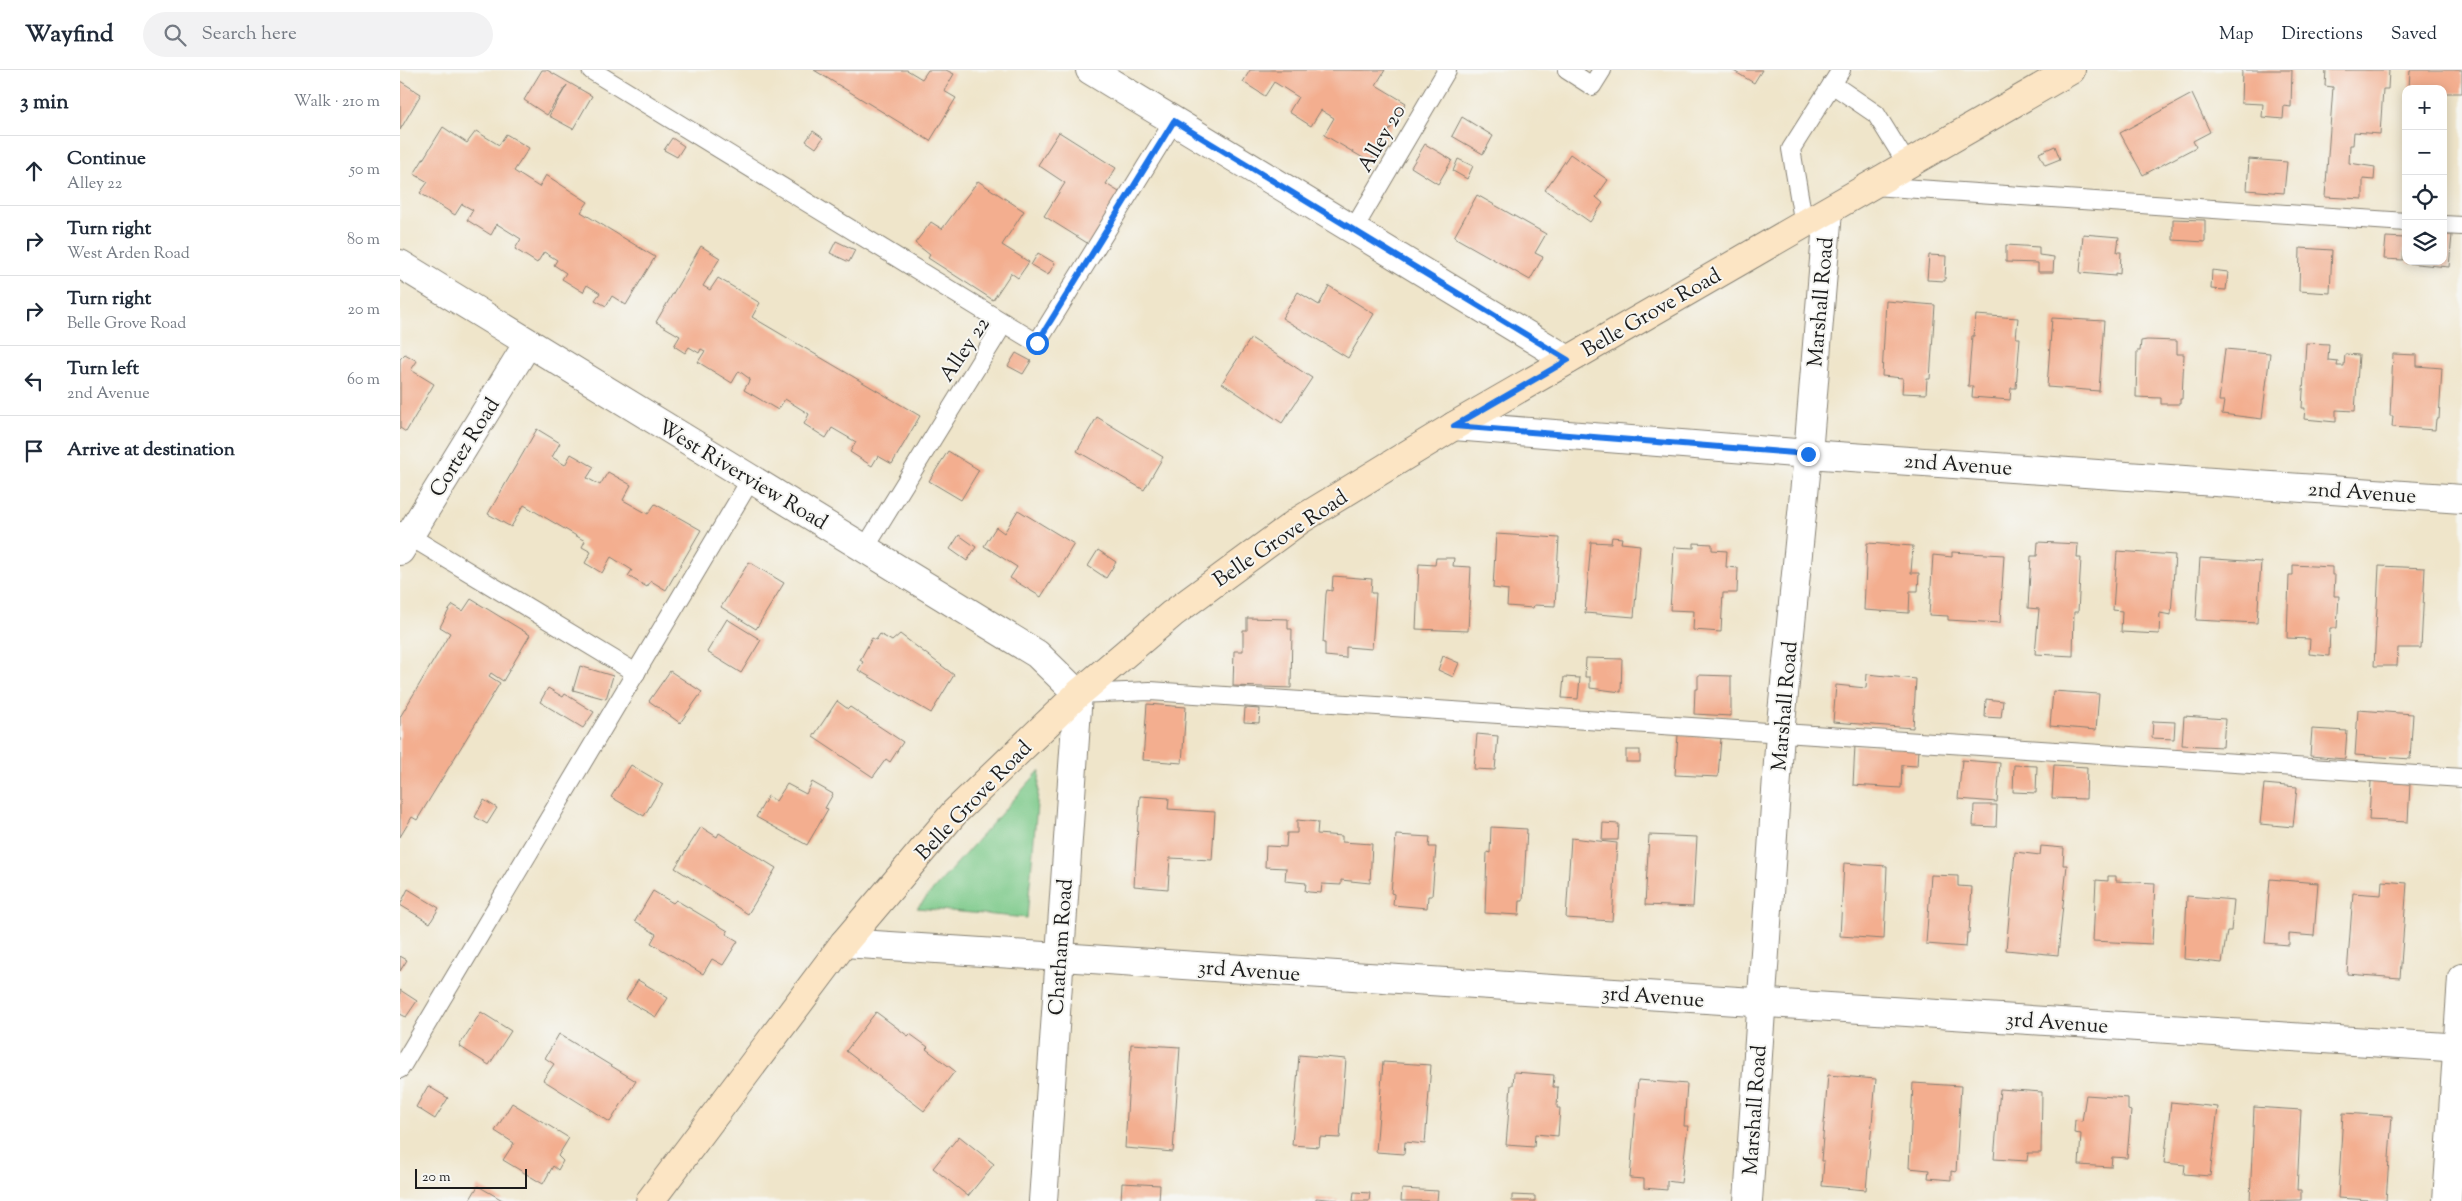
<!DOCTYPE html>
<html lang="en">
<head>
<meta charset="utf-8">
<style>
  :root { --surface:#fff; --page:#f2f2f3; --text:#1f2937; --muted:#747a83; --line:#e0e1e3 }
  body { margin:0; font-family:"Sorts Mill Goudy",serif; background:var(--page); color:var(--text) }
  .controls { position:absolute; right:15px; top:15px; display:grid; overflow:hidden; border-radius:10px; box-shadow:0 2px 12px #0003 }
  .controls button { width:45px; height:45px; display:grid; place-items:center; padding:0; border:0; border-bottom:1px solid var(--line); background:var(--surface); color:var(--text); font:25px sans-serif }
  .scale { position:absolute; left:15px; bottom:12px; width:112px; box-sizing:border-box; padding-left:5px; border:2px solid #1c1c1c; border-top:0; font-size:14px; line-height:18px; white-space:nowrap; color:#1c1c1c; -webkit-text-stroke:4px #f6f6f2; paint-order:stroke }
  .stop { position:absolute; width:15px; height:15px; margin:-11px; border:4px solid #1a73e8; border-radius:50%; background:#fff }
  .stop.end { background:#1a73e8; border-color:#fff; box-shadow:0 1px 5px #0008 }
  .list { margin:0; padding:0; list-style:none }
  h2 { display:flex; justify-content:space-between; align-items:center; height:65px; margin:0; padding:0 20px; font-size:21px }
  h2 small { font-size:16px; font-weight:400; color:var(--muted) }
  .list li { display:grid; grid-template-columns:32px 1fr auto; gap:15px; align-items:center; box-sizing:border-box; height:70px; padding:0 20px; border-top:1px solid var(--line) }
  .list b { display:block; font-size:19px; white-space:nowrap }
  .list p { margin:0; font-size:16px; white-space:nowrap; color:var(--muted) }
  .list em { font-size:16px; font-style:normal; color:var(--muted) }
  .icon { flex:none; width:28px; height:28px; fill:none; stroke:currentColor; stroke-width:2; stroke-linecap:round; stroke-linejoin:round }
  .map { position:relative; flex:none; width:2062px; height:1131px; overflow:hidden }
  header { display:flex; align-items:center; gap:30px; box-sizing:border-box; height:70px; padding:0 25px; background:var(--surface); border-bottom:1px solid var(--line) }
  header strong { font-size:24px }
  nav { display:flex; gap:28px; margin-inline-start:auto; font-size:18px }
  .search { width:350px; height:45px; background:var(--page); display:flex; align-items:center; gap:12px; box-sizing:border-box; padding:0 18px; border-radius:28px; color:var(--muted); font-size:19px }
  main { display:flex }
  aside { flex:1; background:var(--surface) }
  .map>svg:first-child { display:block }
  .green { fill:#7bc989; stroke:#4c7252 }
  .building { fill:#f3ae8f }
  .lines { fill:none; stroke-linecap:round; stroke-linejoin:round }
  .service-casing { stroke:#868073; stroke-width:20 }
  .minor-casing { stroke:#868073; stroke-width:30 }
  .tertiary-casing { stroke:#868073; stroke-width:30 }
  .secondary-casing { stroke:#868073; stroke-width:30 }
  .service { stroke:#fff; stroke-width:18 }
  .minor { stroke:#fff; stroke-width:28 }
  .tertiary { stroke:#fff; stroke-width:28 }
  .secondary { stroke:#fce5c4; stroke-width:28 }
  .route { stroke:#1a73e8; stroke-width:6 }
  .labels { text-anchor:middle; stroke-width:4; stroke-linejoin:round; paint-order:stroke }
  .street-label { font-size:21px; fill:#1c1c1c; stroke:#f6f6f2 }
</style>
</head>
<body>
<header>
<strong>Wayfind</strong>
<div class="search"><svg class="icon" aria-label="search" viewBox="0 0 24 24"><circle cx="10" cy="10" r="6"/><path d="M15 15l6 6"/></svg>Search here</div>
<nav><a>Map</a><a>Directions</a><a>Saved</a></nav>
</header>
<main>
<aside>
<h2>3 min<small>Walk · 210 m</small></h2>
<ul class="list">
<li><svg class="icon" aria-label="ahead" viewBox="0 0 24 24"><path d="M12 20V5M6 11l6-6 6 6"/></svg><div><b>Continue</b><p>Alley 22</p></div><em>50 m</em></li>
<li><svg class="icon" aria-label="right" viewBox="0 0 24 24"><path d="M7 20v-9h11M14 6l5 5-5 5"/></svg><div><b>Turn right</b><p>West Arden Road</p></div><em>80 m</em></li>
<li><svg class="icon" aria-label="right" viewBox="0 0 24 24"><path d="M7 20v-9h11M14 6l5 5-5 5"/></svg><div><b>Turn right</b><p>Belle Grove Road</p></div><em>20 m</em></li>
<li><svg class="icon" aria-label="left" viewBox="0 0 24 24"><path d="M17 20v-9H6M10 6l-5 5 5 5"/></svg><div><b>Turn left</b><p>2nd Avenue</p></div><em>60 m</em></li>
<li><svg class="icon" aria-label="arrive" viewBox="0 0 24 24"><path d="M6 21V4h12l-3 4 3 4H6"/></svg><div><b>Arrive at destination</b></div></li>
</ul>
</aside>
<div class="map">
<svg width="2062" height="1131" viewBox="0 0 2062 1131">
  <rect width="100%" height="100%" fill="#f6f6f2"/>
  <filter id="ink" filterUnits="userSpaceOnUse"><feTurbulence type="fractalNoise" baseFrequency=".02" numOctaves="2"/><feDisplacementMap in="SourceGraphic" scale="10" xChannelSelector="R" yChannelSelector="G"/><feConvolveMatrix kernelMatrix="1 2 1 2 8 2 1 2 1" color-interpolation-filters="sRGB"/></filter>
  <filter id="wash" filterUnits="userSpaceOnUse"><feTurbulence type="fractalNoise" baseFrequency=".0096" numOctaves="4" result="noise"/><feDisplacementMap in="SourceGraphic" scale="20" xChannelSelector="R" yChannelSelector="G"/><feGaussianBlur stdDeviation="1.12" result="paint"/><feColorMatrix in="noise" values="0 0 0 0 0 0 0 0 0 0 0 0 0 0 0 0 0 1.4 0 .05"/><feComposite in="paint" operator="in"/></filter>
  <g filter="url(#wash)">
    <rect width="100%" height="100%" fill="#efe5ca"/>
    <path class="green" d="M640 700 627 848 517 838Z"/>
    <g id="blocks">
      <g class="building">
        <path d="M142 0H147L192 26 173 59 149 46 167 15 147 45 124 30Z"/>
        <path d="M414 0H507L522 9 528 0H546L554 4 544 21 556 28 530 71Z"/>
        <path d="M850 0H985L976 15 1006 33 970 92 924 65 934 48 921 40 911 56 889 42 898 27 874 12 865 26 843 12Z"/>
        <path d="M1332 0H1362L1354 13Z"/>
        <path d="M1842 0H1892L1891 37 1884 36 1883 49 1862 47 1863 34 1841 33Z"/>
        <path d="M1926 0H1989L1988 19H1983L1980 64 1954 62 1953 75H1950L1949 93 1975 97 1974 110 1963 109V129L1925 127 1933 17 1925 16Z"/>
        <path d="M2010 0H2062V23H2043V19H2009Z"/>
        <path d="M0 11 21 24 0 60Z"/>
        <path d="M1792 24 1810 62 1793 71 1796 77 1743 105 1720 63Z"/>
        <path d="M1062 47 1093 66 1083 84 1052 66Z"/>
        <path d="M43 57 67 73 76 61 99 75 106 64 129 78 114 101 139 117 146 105 188 132 181 142 255 187 226 235 212 226 206 236 195 230 200 223 187 215 183 222 162 209 166 203 154 195 157 190 144 182 137 193 115 179 121 169 97 154 91 165 67 150 73 140 62 134 55 145 20 123 28 112 14 104Z"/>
        <path d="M413 61 423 68 416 78 406 71Z"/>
        <path d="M659 62 716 98 706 114 724 125 692 176 644 146 665 113 638 95Z"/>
        <path d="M272 68 284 76 277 87 264 80Z"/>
        <path d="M1025 74 1052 90 1038 114 1011 97Z"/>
        <path d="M1655 76 1660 89 1645 95 1639 83Z"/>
        <path d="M1170 84 1208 110 1196 127 1203 133 1190 152 1145 120Z"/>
        <path d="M1058 89 1073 96 1067 109 1053 101Z"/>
        <path d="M1849 89 1887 92 1884 123 1847 120Z"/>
        <path d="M578 111 624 141 602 175 629 192 618 208 611 203 593 230 528 188 530 185 515 173 531 152 542 159Z"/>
        <path d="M1077 125 1146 164 1135 183 1143 187 1130 210 1054 167Z"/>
        <path d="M1773 149 1805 150V172L1773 170Z"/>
        <path d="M1683 164 1719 167 1717 182H1721L1720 204 1715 203V206L1680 203Z"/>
        <path d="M2043 165H2052L2049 197 2006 193V191H2043Z"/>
        <path d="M1986 167 2004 168 2003 190 1984 189Z"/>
        <path d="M436 171 455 180 449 192 430 183Z"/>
        <path d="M1606 175 1639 177V185L1654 187 1653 202H1638V193L1606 192Z"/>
        <path d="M301 176 320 188 303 216 310 220 318 208 360 233 352 247 520 346 492 394 478 386 472 396 450 382 456 372 432 358 426 368 404 354 409 344 385 329 378 340 344 320 350 309 339 301 332 313 298 292 305 281 301 279 299 283 289 277 285 283 274 276 280 266 256 252Z"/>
        <path d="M1900 178 1932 180 1930 223 1899 221Z"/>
        <path d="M638 183 655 193 648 205 631 195Z"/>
        <path d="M1529 185 1546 186 1545 211 1527 210Z"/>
        <path d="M1812 200 1828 202 1826 220 1811 219Z"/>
        <path d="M929 216 974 244 948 288 882 248 898 222 919 235Z"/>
        <path d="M1486 231 1535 235 1530 309H1527L1526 324 1502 323 1503 308 1482 306Z"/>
        <path d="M1576 245 1618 248 1616 268H1620L1616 318H1611L1610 330 1572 327 1573 316H1568L1572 266H1574Z"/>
        <path d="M1652 248 1704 251 1699 321 1647 317Z"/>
        <path d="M851 268 912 308 882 353 822 313Z"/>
        <path d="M1747 270 1777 271V284H1784L1782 329H1780V334H1761V328L1736 327 1737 281H1740L1741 271Z"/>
        <path d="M1906 273 1929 274 1928 290 1938 291 1937 296H1944L1945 284 1959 285 1955 341 1936 340V352L1904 349 1905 338H1902Z"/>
        <path d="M1825 279 1870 283 1862 349 1822 344 1824 331H1819Z"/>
        <path d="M616 283 631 291 623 304 608 296Z"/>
        <path d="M5 284 17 291 11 300 34 314 6 362 0 358V289Z"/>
        <path d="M1993 284 2017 285V296L2042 298 2039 349H2036L2035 360 1992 357 1993 346H1990Z"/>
        <path d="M697 347 763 387 744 420 677 381Z"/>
        <path d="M137 359 160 373 152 387 165 395 171 384 194 397 187 408 200 415 208 402 231 415 223 430 248 444 255 434 301 460 266 520 251 511 247 517 228 506 232 500 211 487 202 503 185 493 191 482 182 477 185 471 124 435 111 457 88 444Z"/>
        <path d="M548 381 579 400 561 430 529 411Z"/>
        <path d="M618 440 674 474 641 527 610 508 617 497 584 476 596 457 604 463Z"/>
        <path d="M1096 464 1159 468 1155 536 1134 535 1133 538 1107 536 1108 520 1093 518Z"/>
        <path d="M559 465 576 477 567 491 550 479Z"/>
        <path d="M1212 467 1222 468 1221 473 1240 475 1234 547 1185 543 1191 472 1211 473Z"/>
        <path d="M1638 472 1678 474 1677 488H1681L1678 542H1674L1673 586 1635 584 1639 539 1628 538 1631 486H1637Z"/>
        <path d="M1294 473 1312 474V480L1327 481 1326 497 1338 498 1337 523H1323L1321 562 1293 560 1294 541 1270 540 1274 477 1294 478Z"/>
        <path d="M1467 473 1513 476 1511 503H1519L1518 521H1510L1509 543 1464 540Z"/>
        <path d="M698 480 716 492 706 508 688 496Z"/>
        <path d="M1717 481 1775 485 1771 545 1760 543 1759 564 1721 562 1722 541 1713 540Z"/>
        <path d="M1552 482 1604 485 1600 553 1548 550V546L1529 545 1533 485 1552 487Z"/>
        <path d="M1036 488H1054L1053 496 1071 497 1068 561 1016 559 1019 494 1035 495Z"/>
        <path d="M1800 488 1861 492 1857 553 1796 550Z"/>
        <path d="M349 492 384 513 356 559 321 537Z"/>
        <path d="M1893 495 1932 497V505H1935L1934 526H1939L1937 558H1930L1929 586 1909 584 1910 569 1887 568 1889 505H1893Z"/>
        <path d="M1979 496 2025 498 2021 578H1998L1997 596H1974Z"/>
        <path d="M933 506 972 509 971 523H976L972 579 946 577V588L925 586V573H923L926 524 927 520 932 521Z"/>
        <path d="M71 529 130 565 103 611 91 603 89 606 100 613 17 750 12 747 0 767V647L50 563 40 557 49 540 53 535 63 541Z"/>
        <path d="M847 548 888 549V559H892L891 618 833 616 834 581H843V560H847Z"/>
        <path d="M327 549 361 570 341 603 307 582Z"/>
        <path d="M480 564 492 571 500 564 554 605 531 643 458 600 463 592 460 590 472 568 476 570Z"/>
        <path d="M1043 586 1059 593 1053 607 1038 600Z"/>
        <path d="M1186 588 1222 589 1221 622 1190 618V607H1185Z"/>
        <path d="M180 596 213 606 206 629 173 620Z"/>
        <path d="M270 601 302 622 280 653 249 631Z"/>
        <path d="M1467 604 1516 609 1513 658 1433 652 1436 615 1466 618Z"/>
        <path d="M1298 605 1331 606V646L1294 644 1295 619H1298Z"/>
        <path d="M1164 607 1180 608 1178 629 1162 628Z"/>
        <path d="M148 618 163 627 165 624 194 642 183 658 140 632Z"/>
        <path d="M1653 621 1699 624 1696 660 1650 656Z"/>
        <path d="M1586 629 1603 631 1601 648 1585 647Z"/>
        <path d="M437 631 448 639 450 637 503 672 490 692 486 689 473 707 413 667Z"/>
        <path d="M747 634 786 637 782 693 743 690Z"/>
        <path d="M845 638 860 639 859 653 844 652Z"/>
        <path d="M1958 640 2013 644 2010 689 1955 685Z"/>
        <path d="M1784 646 1825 649 1823 677 1782 675Z"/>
        <path d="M1753 651 1775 652 1774 669 1752 668Z"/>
        <path d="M1912 659 1947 661 1945 689 1910 686Z"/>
        <path d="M1077 664 1098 666 1095 700 1074 699Z"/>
        <path d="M1278 665 1321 668 1318 707 1275 705Z"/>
        <path d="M1455 675 1518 679 1517 696 1502 695 1501 718 1453 715Z"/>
        <rect x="1226" y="680" width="14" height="12"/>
        <path d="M1562 690 1600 693 1597 732 1558 729Z"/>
        <path d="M231 695 263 714 244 746 211 727Z"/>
        <path d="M1614 695 1637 696 1636 723 1613 722Z"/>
        <path d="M1654 695 1687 697 1686 729 1652 728Z"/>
        <path d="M1971 711 2010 714 2008 752 1969 750Z"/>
        <path d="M412 712 433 724 425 738 428 739 407 775 356 747 368 726 376 731 387 714 406 724Z"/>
        <path d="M1864 714 1897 717 1893 757 1860 754Z"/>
        <path d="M740 726 769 728 768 739 815 742 812 790 770 788 768 819 734 816Z"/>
        <path d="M84 730 97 738 87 754 75 747Z"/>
        <path d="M1574 735H1597L1596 757 1573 756Z"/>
        <path d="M897 750 918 752 917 764 942 766V772L972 774 970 813 941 810V815L922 814 921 823 909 822 905 821 906 813 885 811 886 798 865 797 866 776 886 777 887 763H897Z"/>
        <path d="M1203 753 1219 754 1218 770H1202Z"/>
        <path d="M301 757 317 767 319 763 376 798 348 844 275 798Z"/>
        <path d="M1091 757 1127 759 1123 831H1120L1119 845 1085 843 1087 782 1090 783Z"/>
        <path d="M996 765 1030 767 1029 777H1036L1032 826H1028L1027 838 993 835 994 824 991 823Z"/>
        <path d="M1249 765 1297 767 1293 837 1245 835Z"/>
        <path d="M1171 768 1217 773 1212 851 1166 848Z"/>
        <path d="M1641 776 1664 778 1663 795H1667L1658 885 1606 880 1615 782 1640 785Z"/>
        <path d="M1444 793 1487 796 1484 869 1440 866Z"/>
        <path d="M1531 805 1558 806V816L1572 817 1569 863H1567L1566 877 1526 874Z"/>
        <path d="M1708 806H1716V811L1755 813 1752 874 1693 871 1696 810 1708 811Z"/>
        <path d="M1870 809 1918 813 1914 866 1889 864V875L1865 873Z"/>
        <path d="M1982 811 2007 813 2000 908 1947 904 1953 823 1981 825Z"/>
        <path d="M8 819 39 838 30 853 0 835Z"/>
        <path d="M253 821 273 833 276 830 328 861 326 864 338 871 323 895 312 889 303 904 251 873 256 864 235 851Z"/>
        <path d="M1787 826 1834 830 1831 861H1827L1822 893 1784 889Z"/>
        <path d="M0 886 7 890 0 901Z"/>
        <path d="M238 910 268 928 256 947 226 930Z"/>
        <path d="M0 920 17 931 6 947 0 944Z"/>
        <path d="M81 942 111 961 89 995 59 976Z"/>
        <path d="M476 942 508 966 510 964 528 977 526 979 555 1001 524 1041 446 981Z"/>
        <path d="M159 964 236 1011 210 1052 143 1010 154 994 145 988Z"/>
        <path d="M731 974 780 977 773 1082 725 1078Z"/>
        <path d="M899 985 946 989 940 1068 920 1067 919 1077 892 1075Z"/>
        <path d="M983 992 1031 995 1025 1074 1005 1072 1004 1084 976 1082Z"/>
        <path d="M1114 1002 1154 1005 1153 1017H1158L1157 1038H1160L1158 1066 1135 1064 1134 1077 1106 1075 1111 1015H1113Z"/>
        <path d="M1428 1005 1476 1009 1466 1120 1422 1116 1424 1091H1421Z"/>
        <path d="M1238 1010 1287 1014 1284 1056H1288L1281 1113 1267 1111V1120L1244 1118V1109L1230 1108Z"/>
        <path d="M1513 1013 1561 1016 1556 1102 1551 1101V1110L1528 1108 1529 1100 1509 1098Z"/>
        <path d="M28 1016 48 1028 35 1049 16 1037Z"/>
        <path d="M1600 1019 1642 1022 1641 1083H1628L1627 1091 1594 1089Z"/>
        <path d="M1686 1025 1728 1028V1040L1731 1041 1727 1088 1712 1087 1711 1097 1679 1095 1681 1064 1674 1063 1675 1050 1682 1051Z"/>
        <path d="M1771 1032 1818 1037 1810 1106 1784 1104 1785 1095 1764 1093Z"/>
        <path d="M112 1033 169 1068 158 1086 163 1091 158 1100 153 1096 143 1114 103 1090 114 1073 95 1061Z"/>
        <path d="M1854 1037 1901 1040 1897 1120H1901V1130L1850 1131Z"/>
        <path d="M1943 1043 1992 1046 1986 1131 1938 1128Z"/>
        <path d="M559 1066 594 1094 568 1126 533 1098Z"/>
        <path d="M722 1113 760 1115 759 1131H721Z"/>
        <path d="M78 1116 104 1131H69Z"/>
        <path d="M1002 1119 1038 1121 1037 1131H1001Z"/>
        <path d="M954 1122 970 1123 969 1131H953Z"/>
        <path d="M1112 1125 1135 1126V1131H1112Z"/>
        <path d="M916 1128 938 1130V1131H916Z"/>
      </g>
    </g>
  </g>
  <g filter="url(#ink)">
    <use href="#blocks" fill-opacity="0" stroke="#868073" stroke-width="1"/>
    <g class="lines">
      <g class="service-casing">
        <g id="service">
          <path d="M191 0 604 253"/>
          <path d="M1167 0 1192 16 1202 0"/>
          <path d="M1432 14 1476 44 1507 94"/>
          <path d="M1473 116 2006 152"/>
          <path d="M1404 155 1391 79 1441 0"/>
          <path d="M2043 155 2062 156"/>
          <path d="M953 160 1047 0"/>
          <path d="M1 461 236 603"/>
          <path d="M465 478 604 253 637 273 774 51"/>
          <path d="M678 624 750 621 2062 708"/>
          <path d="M0 999 351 409"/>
        </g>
      </g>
      <g class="minor-casing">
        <g id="minor">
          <path d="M690 0 1168 290"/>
          <path d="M0 194 637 584 678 624 643 1131"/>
          <path d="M1054 356 1408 384 2062 429"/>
          <path d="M0 481 128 273"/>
          <path d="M444 873 2062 978"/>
          <path d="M1348 1131 1380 663 1408 384 1428 141"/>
        </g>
      </g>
      <g class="tertiary-casing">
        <path id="tertiary" d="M2047 1131 2062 908"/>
      </g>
      <g class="secondary-casing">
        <path id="secondary" d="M250 1131 444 873 555 742 678 624 772 544 900 450 1054 356 1671 0"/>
      </g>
      <use href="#service" class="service"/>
      <use href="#minor" class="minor"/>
      <use href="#tertiary" class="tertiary"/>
      <use href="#secondary" class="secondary"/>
    </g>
  </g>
  <g class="lines" filter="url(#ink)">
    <path class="route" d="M637 273 774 51 1168 290 1054 356 1408 384"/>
  </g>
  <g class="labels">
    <g class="street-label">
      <text transform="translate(981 68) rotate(-60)" y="7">Alley 20</text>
      <text transform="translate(1420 232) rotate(-85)" y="7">Marshall Road</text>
      <text transform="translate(1251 242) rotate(-30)" y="7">Belle Grove Road</text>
      <text transform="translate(564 279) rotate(-56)" y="7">Alley 22</text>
      <text transform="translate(64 377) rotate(-58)" y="7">Cortez Road</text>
      <text transform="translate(1558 394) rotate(4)" y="7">2nd Avenue</text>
      <text transform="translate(343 404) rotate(31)" y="7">West Riverview Road</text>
      <text transform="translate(1962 422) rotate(4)" y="7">2nd Avenue</text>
      <text transform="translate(880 468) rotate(-34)" y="7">Belle Grove Road</text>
      <text transform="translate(1384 636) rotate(-85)" y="7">Marshall Road</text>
      <text transform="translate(573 730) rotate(-46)" y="7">Belle Grove Road</text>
      <text transform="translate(660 877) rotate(-86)" y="7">Chatham Road</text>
      <text transform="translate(849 900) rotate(4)" y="7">3rd Avenue</text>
      <text transform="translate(1253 926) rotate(4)" y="7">3rd Avenue</text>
      <text transform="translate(1657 952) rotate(4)" y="7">3rd Avenue</text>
      <text transform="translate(1354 1040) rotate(-86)" y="7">Marshall Road</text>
    </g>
  </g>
</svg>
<div class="controls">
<button>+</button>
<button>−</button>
<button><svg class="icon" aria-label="locate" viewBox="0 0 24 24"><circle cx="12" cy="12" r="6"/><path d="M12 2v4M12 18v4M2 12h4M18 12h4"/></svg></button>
<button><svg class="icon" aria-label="layers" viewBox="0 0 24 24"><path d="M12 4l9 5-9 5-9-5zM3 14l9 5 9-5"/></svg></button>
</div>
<div class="scale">20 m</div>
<div class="stop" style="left:637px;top:273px"></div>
<div class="stop end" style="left:1408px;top:384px"></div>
</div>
</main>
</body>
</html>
